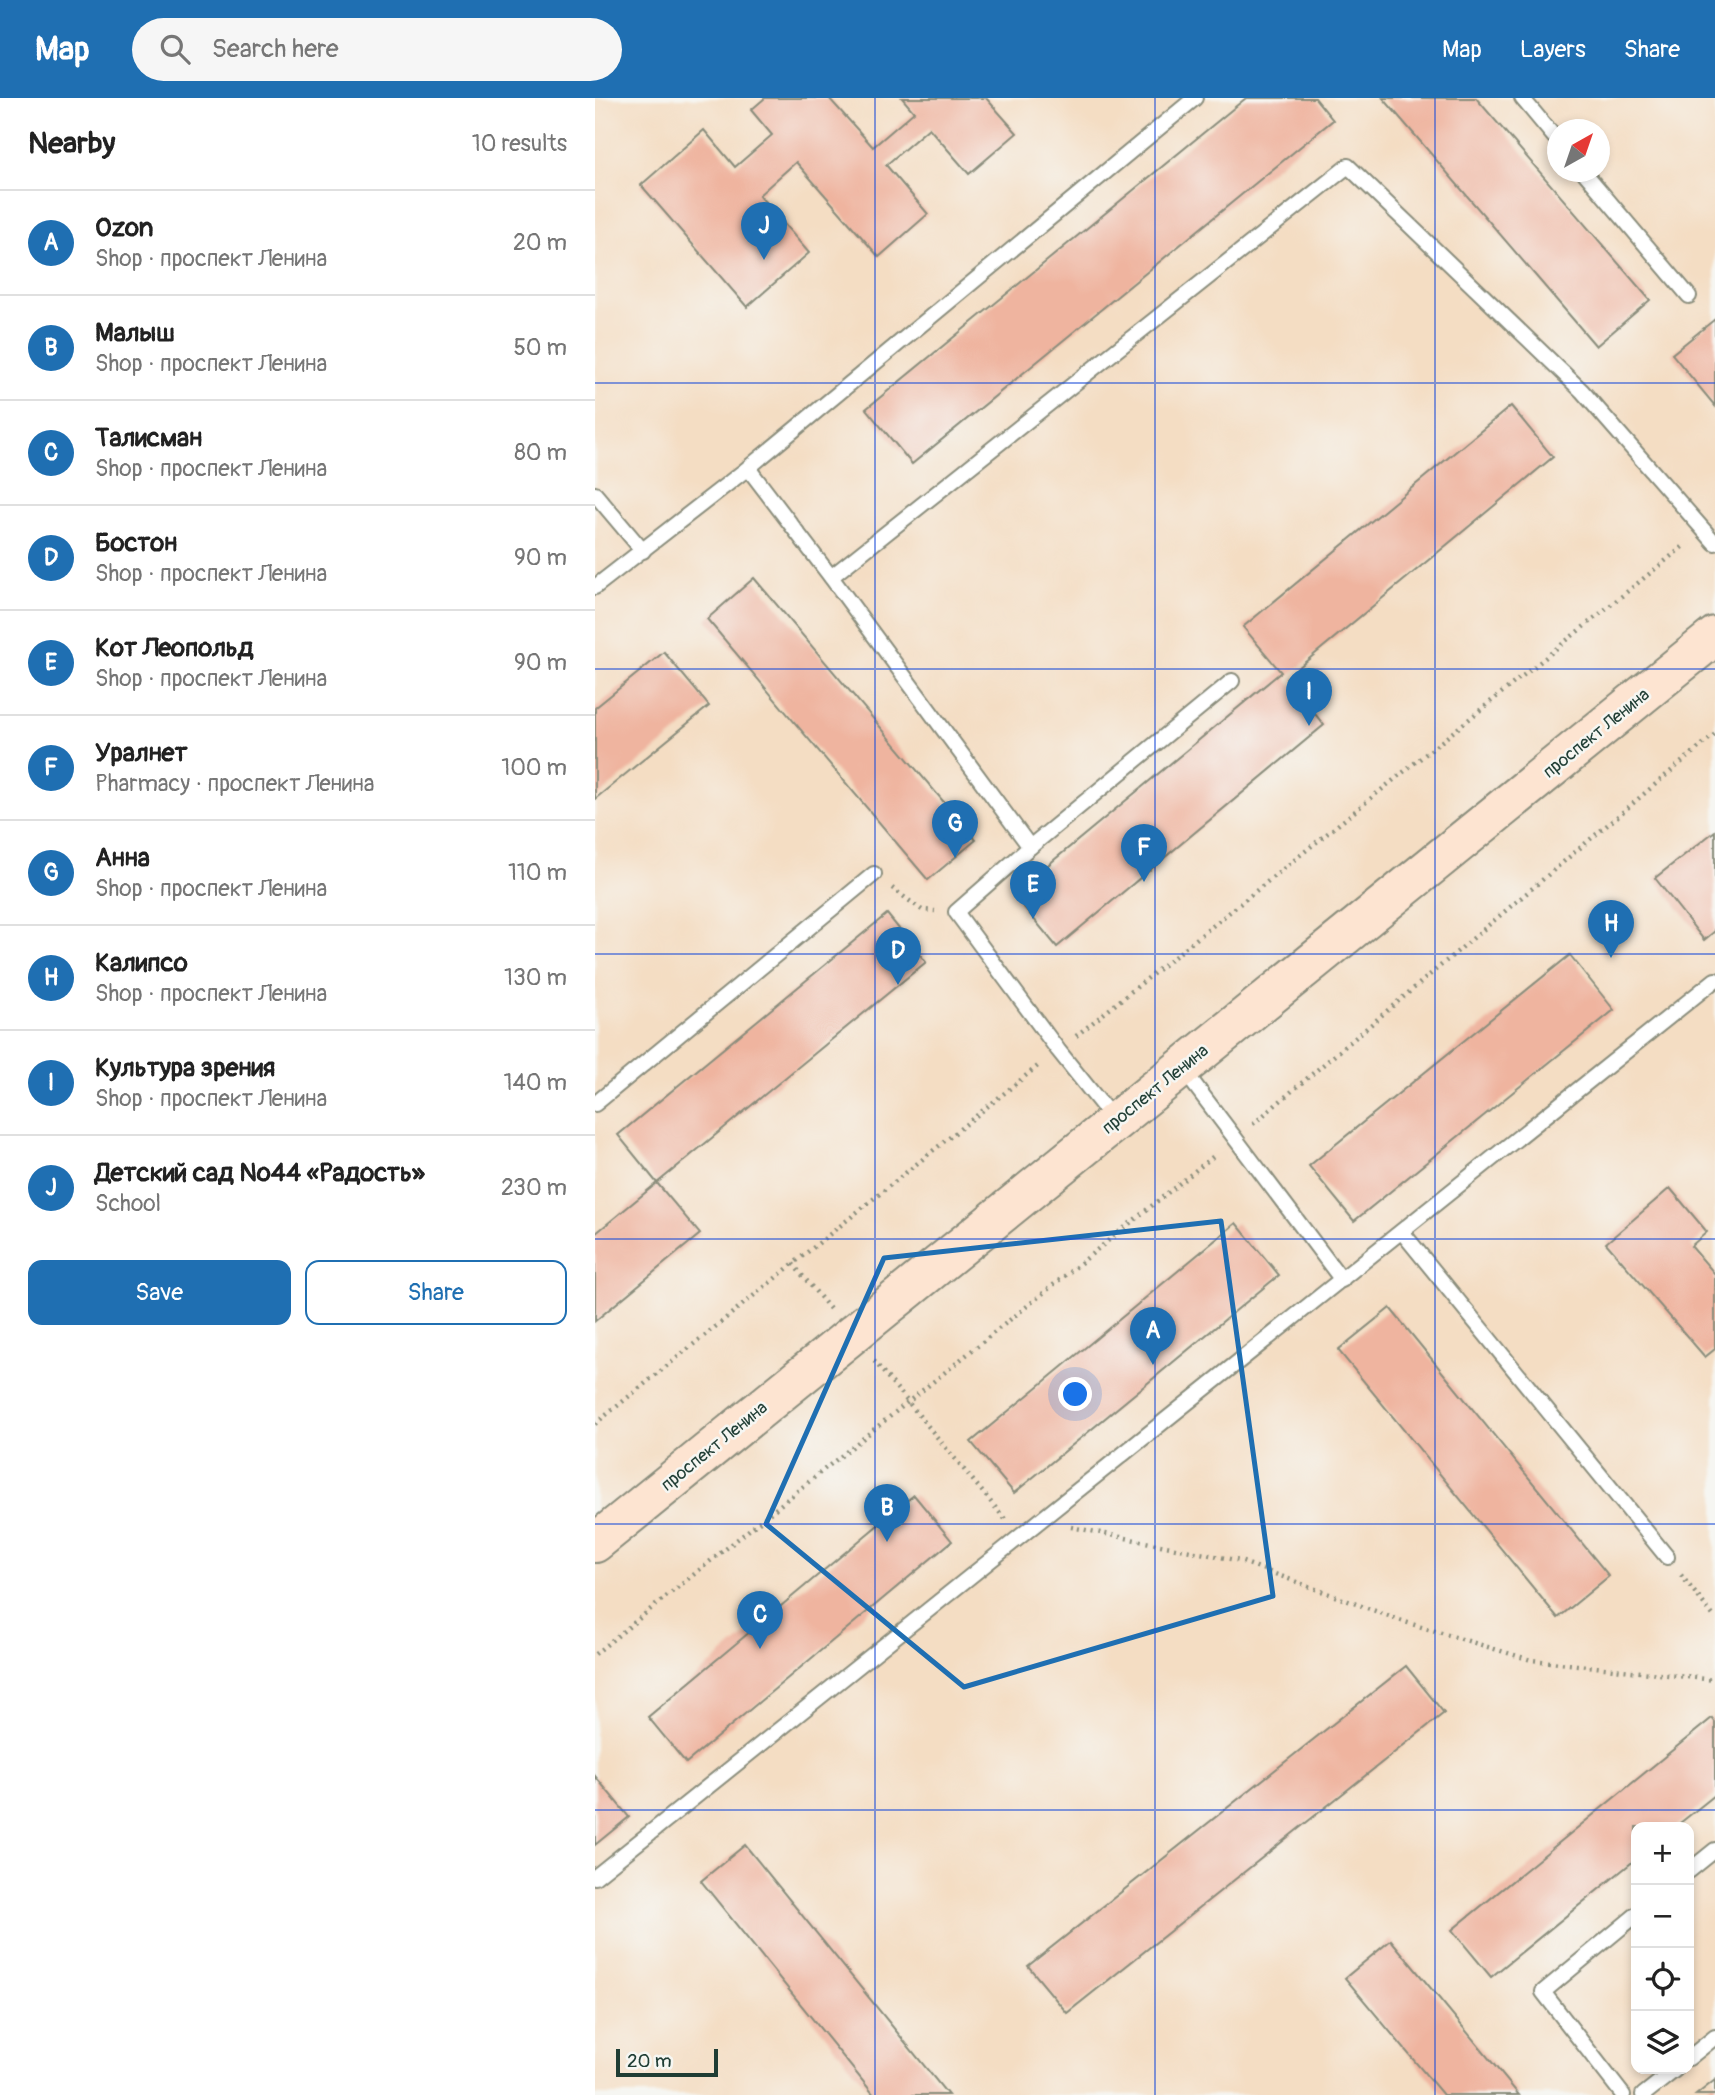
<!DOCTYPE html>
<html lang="en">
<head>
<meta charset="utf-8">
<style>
  :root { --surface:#fff; --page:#f6f6f6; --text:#222; --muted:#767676; --line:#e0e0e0; --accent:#1f6fb2 }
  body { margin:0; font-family:Pangolin,sans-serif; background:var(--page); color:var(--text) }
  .controls { position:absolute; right:21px; bottom:21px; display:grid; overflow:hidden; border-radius:14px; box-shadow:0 4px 10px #0003 }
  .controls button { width:63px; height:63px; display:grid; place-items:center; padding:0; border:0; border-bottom:2px solid var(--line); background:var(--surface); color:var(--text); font:35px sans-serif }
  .compass { position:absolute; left:952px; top:21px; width:63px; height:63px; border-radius:50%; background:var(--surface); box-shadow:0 4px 10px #0003; rotate:40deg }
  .scale { position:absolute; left:21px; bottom:18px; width:102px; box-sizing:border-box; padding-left:7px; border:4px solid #1f3d34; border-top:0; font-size:19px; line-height:24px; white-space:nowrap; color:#1f3d34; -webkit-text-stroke:5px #f6f6f2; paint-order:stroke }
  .you { position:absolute; left:481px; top:1297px; width:24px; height:24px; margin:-18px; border:5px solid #fff; border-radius:50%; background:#1a73e8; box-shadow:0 0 0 10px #1a73e833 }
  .badge { display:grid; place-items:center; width:46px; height:46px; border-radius:50%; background:var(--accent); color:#fff; font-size:23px; font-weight:700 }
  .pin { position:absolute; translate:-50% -58px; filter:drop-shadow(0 2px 4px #0008) }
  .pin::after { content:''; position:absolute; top:37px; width:24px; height:21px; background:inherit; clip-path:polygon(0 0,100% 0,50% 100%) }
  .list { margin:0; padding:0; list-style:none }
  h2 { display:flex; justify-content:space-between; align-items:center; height:91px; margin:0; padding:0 28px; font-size:30px }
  h2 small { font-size:23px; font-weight:400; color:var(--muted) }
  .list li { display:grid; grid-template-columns:46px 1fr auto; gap:21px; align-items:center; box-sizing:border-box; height:105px; padding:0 28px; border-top:2px solid var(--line) }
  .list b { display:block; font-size:26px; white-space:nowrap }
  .list p { margin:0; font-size:23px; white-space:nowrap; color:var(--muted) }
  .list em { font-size:23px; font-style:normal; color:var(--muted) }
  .actions { display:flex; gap:14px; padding:21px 28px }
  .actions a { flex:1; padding:16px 0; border:2px solid var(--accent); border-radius:14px; text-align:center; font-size:24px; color:var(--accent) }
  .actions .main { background:var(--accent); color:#fff }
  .icon { flex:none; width:38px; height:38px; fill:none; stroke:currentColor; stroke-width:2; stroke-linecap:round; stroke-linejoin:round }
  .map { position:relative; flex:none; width:1120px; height:1997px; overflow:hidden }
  header { display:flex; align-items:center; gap:42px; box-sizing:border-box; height:98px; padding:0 35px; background:var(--accent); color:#fff }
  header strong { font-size:33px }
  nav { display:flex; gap:38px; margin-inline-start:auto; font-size:24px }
  .search { width:490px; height:63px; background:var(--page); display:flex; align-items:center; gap:18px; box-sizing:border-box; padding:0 24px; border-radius:38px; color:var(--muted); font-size:26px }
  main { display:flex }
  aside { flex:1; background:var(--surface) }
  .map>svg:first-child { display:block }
  .building { fill:#efb49f }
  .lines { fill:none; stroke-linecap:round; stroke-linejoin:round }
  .lane-casing { stroke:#8a8d7c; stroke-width:18 }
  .secondary-casing { stroke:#8a8d7c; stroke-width:42 }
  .path { stroke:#8a8d7c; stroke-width:4.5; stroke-dasharray:2 5; stroke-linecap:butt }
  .lane { stroke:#fff; stroke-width:14 }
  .secondary { stroke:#fde4d1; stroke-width:38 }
  .marked { fill:none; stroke:#1f6fb2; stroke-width:5; stroke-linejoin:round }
  .grid { fill:none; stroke:#1d4ed8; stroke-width:2; stroke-opacity:0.55 }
  .labels { text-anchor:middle; stroke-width:5; stroke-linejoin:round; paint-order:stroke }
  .street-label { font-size:18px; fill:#1f3d34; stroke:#f6f6f2 }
</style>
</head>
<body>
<header>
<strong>Map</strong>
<div class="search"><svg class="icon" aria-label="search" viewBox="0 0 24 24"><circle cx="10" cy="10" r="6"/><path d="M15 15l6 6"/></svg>Search here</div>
<nav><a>Map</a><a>Layers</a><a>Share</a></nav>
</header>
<main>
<aside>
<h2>Nearby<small>10 results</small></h2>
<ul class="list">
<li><span class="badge">A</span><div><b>Ozon</b><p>Shop · проспект Ленина</p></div><em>20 m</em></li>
<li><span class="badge">B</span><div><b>Малыш</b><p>Shop · проспект Ленина</p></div><em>50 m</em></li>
<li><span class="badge">C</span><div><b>Талисман</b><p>Shop · проспект Ленина</p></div><em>80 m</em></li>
<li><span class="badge">D</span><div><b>Бостон</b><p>Shop · проспект Ленина</p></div><em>90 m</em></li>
<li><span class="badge">E</span><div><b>Кот Леопольд</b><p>Shop · проспект Ленина</p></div><em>90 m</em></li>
<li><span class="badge">F</span><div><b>Уралнет</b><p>Pharmacy · проспект Ленина</p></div><em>100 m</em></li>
<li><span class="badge">G</span><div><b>Анна</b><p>Shop · проспект Ленина</p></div><em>110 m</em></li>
<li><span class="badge">H</span><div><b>Калипсо</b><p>Shop · проспект Ленина</p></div><em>130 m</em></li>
<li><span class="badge">I</span><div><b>Культура зрения</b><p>Shop · проспект Ленина</p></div><em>140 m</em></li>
<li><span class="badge">J</span><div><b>Детский сад №44 «Радость»</b><p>School</p></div><em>230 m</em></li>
</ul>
<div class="actions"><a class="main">Save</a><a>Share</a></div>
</aside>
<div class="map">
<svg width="1120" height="1997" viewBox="0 0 1120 1997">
  <rect width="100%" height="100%" fill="#f6f6f2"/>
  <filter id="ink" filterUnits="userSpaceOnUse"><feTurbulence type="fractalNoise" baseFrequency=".0143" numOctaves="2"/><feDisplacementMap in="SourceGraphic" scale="14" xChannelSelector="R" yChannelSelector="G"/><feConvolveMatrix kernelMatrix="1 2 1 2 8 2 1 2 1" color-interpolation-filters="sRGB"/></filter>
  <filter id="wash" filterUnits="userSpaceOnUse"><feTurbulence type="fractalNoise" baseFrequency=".00686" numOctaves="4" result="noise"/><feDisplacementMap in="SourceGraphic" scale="28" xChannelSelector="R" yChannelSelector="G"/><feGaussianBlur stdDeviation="1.57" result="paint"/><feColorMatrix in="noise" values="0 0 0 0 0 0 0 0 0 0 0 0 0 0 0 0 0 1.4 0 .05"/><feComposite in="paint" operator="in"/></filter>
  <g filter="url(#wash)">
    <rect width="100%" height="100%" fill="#f4ddc3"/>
    <g id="blocks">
      <g class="building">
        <path d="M170 0H234L278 49 319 14 307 0H391L422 35 374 76 334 30 291 67 333 116 284 159 201 64 164 97 214 155 152 209 46 87 109 32 140 69 177 37 156 12Z"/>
        <path d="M651 0H720L738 22 317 366 271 311Z"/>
        <path d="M788 0H881L1055 202 1001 248Z"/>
        <path d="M1120 221V308L1077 256Z"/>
        <path d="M916 308 958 359 691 580 729 627 462 849 418 796 686 574 648 529Z"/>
        <path d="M159 480 381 742 333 782 112 521Z"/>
        <path d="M69 554 114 608 0 701V610Z"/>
        <path d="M1120 733V833L1109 842 1060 780Z"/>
        <path d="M292 816 331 864 62 1085 23 1037Z"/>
        <path d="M975 857 1019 912 759 1123 714 1068Z"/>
        <path d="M62 1085 105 1136 0 1223V1136Z"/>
        <path d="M1075 1090 1112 1134 1096 1148 1120 1176V1251L1110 1259 1011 1145Z"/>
        <path d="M641 1125 684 1177 419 1395 376 1344Z"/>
        <path d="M795 1210 1014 1478 963 1520 743 1252Z"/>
        <path d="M319 1397 357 1443 91 1665 53 1619Z"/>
        <path d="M811 1568 849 1615 472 1915 433 1868Z"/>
        <path d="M1117 1620 1120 1624V1697L1080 1729H1041V1761L896 1879 857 1832Z"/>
        <path d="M0 1678 34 1719 0 1747Z"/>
        <path d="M150 1747 353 1997H279L106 1783Z"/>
        <path d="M796 1842 924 1997H848L750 1880Z"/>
        <path d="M1120 1982V1997H1101Z"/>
      </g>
    </g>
  </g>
  <g filter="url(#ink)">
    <use href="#blocks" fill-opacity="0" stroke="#8a8d7c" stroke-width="2"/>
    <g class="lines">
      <g class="lane-casing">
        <g id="lane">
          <path d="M927 0 962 42"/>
          <path d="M989 74 1094 198"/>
          <path d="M153 370 236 479 435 749"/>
          <path d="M0 396 48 453"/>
          <path d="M236 479 753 68 987 293 1120 445"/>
          <path d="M0 489 153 370 600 0"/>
          <path d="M587 970 747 1182"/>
          <path d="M0 1006 279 776"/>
          <path d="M519 1022 463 952 361 814 435 749 637 583"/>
          <path d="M807 1134 1072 1459"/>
          <path d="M1094 1773 1120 1752"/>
          <path d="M0 1779 1120 882"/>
          <path d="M1094 1960 1120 1939"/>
          <path d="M1028 1997 948 1894 1041 1817"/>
          <path d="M1048 1997 1081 1971"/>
        </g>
      </g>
      <g class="secondary-casing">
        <path id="secondary" d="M0 1445 1120 538"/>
      </g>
      <g class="path">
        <path d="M297 790 327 812 340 813"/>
        <path d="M481 938 1090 447"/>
        <path d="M658 1026 1120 636"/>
        <path d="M198 1166 235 1211"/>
        <path d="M279 1263 410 1421"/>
        <path d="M0 1326 444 967"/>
        <path d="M476 1429 645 1463 810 1524 936 1562 1120 1582"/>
        <path d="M1086 1477 1120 1520"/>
        <path d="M0 1556 621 1056"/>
      </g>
      <use href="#lane" class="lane"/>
      <use href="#secondary" class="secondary"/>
    </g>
  </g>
  <path class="marked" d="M626 1123 678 1498 369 1589 171 1426 289 1160Z"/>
  <path class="grid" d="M280 0V1997M560 0V1997M840 0V1997M0 285H1120M0 571H1120M0 856H1120M0 1141H1120M0 1426H1120M0 1712H1120"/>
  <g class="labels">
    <g class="street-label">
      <text transform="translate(1001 635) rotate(-39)" y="6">проспект Ленина</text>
      <text transform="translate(560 991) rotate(-39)" y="6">проспект Ленина</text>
      <text transform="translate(119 1348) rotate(-39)" y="6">проспект Ленина</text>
    </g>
  </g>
</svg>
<div class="controls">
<button>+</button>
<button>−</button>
<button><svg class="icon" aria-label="locate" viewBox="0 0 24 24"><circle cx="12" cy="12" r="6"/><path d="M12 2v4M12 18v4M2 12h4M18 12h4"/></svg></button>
<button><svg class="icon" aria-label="layers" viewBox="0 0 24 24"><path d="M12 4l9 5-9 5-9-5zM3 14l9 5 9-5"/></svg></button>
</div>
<svg class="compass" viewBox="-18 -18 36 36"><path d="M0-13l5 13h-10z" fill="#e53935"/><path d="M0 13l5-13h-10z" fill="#767676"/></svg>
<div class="scale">20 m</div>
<div class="you"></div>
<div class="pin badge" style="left:558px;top:1267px">A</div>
<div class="pin badge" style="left:292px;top:1444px">B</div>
<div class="pin badge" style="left:165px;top:1551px">C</div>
<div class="pin badge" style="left:303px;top:887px">D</div>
<div class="pin badge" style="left:438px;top:821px">E</div>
<div class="pin badge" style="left:549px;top:784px">F</div>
<div class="pin badge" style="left:360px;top:760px">G</div>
<div class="pin badge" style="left:1016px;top:860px">H</div>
<div class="pin badge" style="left:714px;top:628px">I</div>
<div class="pin badge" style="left:169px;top:162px">J</div>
</div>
</main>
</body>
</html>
